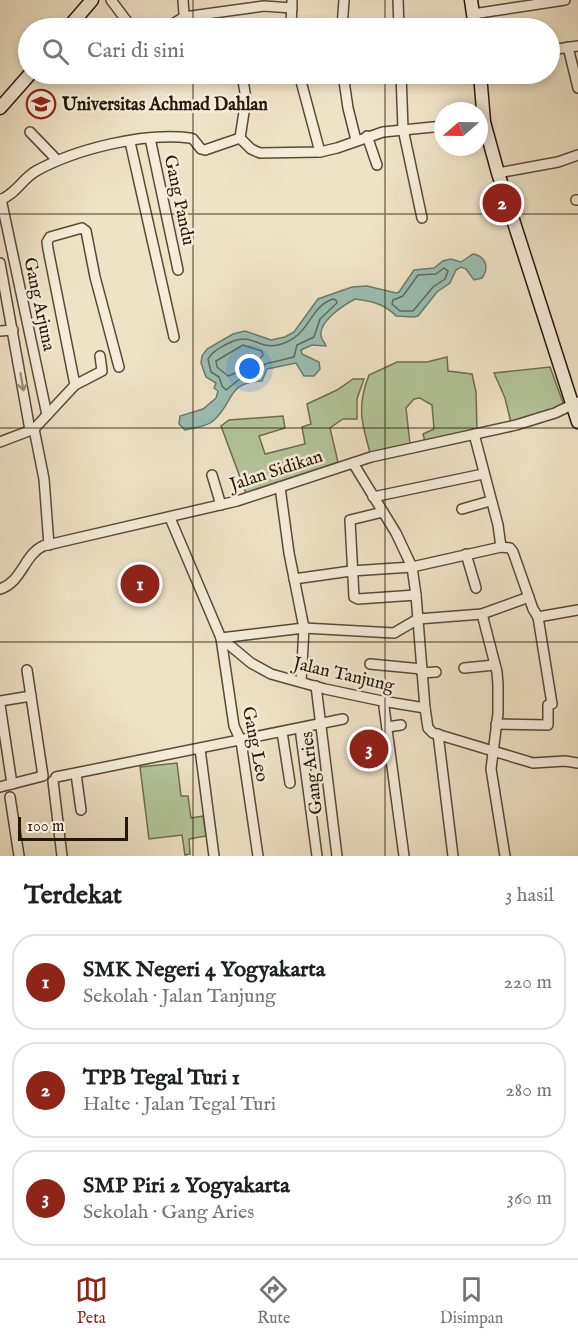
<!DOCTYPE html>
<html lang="id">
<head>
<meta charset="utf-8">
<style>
  :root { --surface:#fff; --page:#f2f2f2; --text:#202124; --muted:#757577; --line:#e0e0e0; --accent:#8f2418 }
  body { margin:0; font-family:"IM FELL English",serif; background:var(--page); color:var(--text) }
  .compass { position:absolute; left:434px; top:102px; width:54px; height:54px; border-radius:50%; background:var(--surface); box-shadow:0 3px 9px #0003; rotate:250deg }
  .scale { position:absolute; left:18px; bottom:15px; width:110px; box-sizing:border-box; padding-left:6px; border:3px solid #271705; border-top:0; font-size:16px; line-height:21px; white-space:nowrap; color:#271705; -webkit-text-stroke:4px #f5edda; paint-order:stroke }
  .you { position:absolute; left:250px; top:369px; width:21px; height:21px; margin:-15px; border:4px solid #fff; border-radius:50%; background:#1a73e8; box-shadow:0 0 0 9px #1a73e833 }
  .badge { display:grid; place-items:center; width:39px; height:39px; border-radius:50%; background:var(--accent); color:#fff; font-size:20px; font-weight:700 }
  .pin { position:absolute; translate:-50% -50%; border:3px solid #fff; box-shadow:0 2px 6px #0006 }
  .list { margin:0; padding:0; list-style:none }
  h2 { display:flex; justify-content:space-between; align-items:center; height:78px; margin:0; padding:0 24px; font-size:26px }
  h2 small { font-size:20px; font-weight:400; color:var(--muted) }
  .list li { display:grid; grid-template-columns:39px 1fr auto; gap:18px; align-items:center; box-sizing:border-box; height:96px; margin:0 12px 12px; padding:0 12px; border:2px solid var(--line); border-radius:24px }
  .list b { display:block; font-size:22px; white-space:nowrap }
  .list p { margin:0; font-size:20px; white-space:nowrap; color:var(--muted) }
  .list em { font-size:20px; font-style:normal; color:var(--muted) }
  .icon { flex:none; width:33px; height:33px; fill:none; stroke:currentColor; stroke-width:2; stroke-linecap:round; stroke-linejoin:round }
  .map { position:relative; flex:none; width:578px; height:856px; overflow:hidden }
  .search { position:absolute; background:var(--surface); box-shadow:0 3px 9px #0003; left:18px; right:18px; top:18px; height:66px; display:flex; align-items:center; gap:15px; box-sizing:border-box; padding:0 21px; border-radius:33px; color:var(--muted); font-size:22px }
  .sheet { height:402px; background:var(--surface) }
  nav { display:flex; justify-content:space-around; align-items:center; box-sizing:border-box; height:84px; border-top:2px solid var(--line); background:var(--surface); font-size:16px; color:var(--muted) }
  nav a { display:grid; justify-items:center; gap:3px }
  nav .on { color:var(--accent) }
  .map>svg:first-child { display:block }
  .green { fill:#b3c599; stroke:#6d6e4f; stroke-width:1.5 }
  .water { fill:#9abeb2; stroke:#6c7b6d; stroke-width:1.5 }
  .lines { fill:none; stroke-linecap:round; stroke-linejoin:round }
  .shore { stroke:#606a5c; stroke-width:1.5 }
  .minor-casing { stroke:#594a35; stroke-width:12 }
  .secondary-casing { stroke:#271705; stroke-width:15 }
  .minor { stroke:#f5edda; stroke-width:9 }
  .secondary { stroke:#f5edda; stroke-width:12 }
  .oneway { stroke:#988d7a }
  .grid { fill:none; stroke:#271705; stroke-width:1.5; stroke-opacity:0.55 }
  .labels { text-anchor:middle; stroke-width:5; stroke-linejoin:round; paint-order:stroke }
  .poi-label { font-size:18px; font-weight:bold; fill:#271705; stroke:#f5edda; text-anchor:start }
  .street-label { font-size:18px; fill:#271705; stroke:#f5edda }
</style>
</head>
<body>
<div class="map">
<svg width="578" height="856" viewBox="0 0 578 856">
  <rect width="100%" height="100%" fill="#efe3c6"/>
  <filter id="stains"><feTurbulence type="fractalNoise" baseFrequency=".00333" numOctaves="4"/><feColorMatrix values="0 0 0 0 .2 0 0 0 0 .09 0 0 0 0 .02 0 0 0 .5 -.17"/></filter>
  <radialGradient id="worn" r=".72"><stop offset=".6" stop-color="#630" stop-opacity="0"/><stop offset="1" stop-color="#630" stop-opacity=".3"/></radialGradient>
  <g class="green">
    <path d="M447 357 448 371 472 374 476 392 477 430 425 442 423 434 434 429 432 405 420 398 414 399 406 408 410 444 371 456C362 424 356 407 369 375L397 362H427Z"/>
    <path d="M550 367 565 408 511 423 505 398 494 373Z"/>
    <path d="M353 379H364L357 399V419H343L330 428 338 462 247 496 221 426 229 420 283 416 285 428 259 436 265 454 305 444 302 427 311 424 307 404 337 390Z"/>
    <path d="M177 763 181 796H188L191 818 203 816 206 836 189 839 190 854 185 855 182 835 149 839 140 767Z"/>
  </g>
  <path class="water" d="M473 254C485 256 490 267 482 278L474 280 466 269 461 267 456 270 450 283 437 292 418 316 414 317 396 316C385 304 371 301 355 299 344 305 315 323 322 339 323 341 325 343 326 346L312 345 301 350 302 354 319 362 320 369 314 376H304L296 363 267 369 262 381C226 382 235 402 213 421 206 427 194 428 185 430L179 424 180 416 203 409 216 398 218 391 214 388 216 383 206 377 201 363 202 356 207 349 233 334 245 331 271 340 285 337 294 332 318 299 352 287 367 286 396 293 399 292 414 270 434 268 443 261 451 259 461 262Z"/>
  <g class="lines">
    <g class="shore">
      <path d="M444 268 448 271 445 279 433 287 413 311H400L392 304 393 300 403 296 418 275 436 274Z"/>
      <path d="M333 299 336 300 337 303 320 319 314 337 297 345 294 357 265 364 258 375 241 378 226 390 222 386 219 377 211 372 208 359C212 352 218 349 225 345 252 329 256 350 278 345 311 337 308 307 333 299Z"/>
      <path d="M243 345 262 351 263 355 252 367 228 376 217 367 216 361Z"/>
    </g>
    <g class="minor-casing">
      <g id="minor">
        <path d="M111 0 132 28"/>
        <path d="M183 0 185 28"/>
        <path d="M398 0 399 28"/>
        <path d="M473 14 565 0"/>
        <path d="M166 28 184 17 264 6 292 8"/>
        <path d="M291 28 292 0"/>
        <path d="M329 28 342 27"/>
        <path d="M342 28 344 0"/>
        <path d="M568 47 578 88"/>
        <path d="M550 50 578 46"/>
        <path d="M242 74 246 99 240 138 251 149 260 153 320 152 337 148 383 132 443 126"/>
        <path d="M299 74 320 152"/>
        <path d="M343 74 348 108 356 140"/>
        <path d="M401 74 403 129 422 218"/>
        <path d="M30 132 57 160"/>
        <path d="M367 136 377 165"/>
        <path d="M150 138 178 270"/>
        <path d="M130 142 174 337"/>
        <path d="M498 173 558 162 578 155"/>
        <path d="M1 199 47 415"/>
        <path d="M0 200C16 194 22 179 36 171 76 149 144 132 190 138L193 139 201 149 205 150 240 138"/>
        <path d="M576 200H578"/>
        <path d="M0 263 30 430"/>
        <path d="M0 331 13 330"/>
        <path d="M75 385 102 371 100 356"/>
        <path d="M34 429 44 479 49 545"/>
        <path d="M474 434 498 525 501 547"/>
        <path d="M0 442 34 429 75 385 48 249 47 242 50 237 82 228 86 231 95 277 119 367"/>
        <path d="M353 463 396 533 412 567 416 595 425 708"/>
        <path d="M212 475 221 505"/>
        <path d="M280 487 289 553 304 628 301 682"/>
        <path d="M373 497 483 474"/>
        <path d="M462 509 490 501"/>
        <path d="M383 512 350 520 354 597 358 599 416 595"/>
        <path d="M170 518 221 638 251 663 271 674 325 689 382 701 425 708 428 728 433 733 533 763 565 761 578 763"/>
        <path d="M466 554 476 588"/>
        <path d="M294 579 351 571 412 567 501 547 510 548 513 552 533 609 538 617 578 610"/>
        <path d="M0 589C22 582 24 555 43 546L237 501 371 457 516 425 555 413 578 402"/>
        <path d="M482 614 497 672 498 685V713L491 769 505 856"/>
        <path d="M370 664 422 669"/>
        <path d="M464 668 495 665"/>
        <path d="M422 673 436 672"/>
        <path d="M316 686 337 856"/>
        <path d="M0 701 31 696"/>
        <path d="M0 705 12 784"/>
        <path d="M384 707 404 856"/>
        <path d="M496 724 548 725V705L552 704 538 617"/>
        <path d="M387 727 401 725"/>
        <path d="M300 728 317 856"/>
        <path d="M282 732 290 783"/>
        <path d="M438 734 453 856"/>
        <path d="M200 749 214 856"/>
        <path d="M76 774 81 810"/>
        <path d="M56 777 343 719"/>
        <path d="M53 781 62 856"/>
        <path d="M0 787 43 776 27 670"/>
        <path d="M10 797 19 856"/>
        <path d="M258 856 241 741 234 726 221 638 304 628 394 633 418 619 482 614 529 597"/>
      </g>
    </g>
    <g class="secondary-casing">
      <g id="secondary">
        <path d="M471 0 475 28"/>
        <path d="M68 28 92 0"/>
        <path d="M480 74 484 122 498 173 578 422"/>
        <path d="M0 108 30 74"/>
      </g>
    </g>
    <use href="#minor" class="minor"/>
    <use href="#secondary" class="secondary"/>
  </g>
  <defs><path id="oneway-shaft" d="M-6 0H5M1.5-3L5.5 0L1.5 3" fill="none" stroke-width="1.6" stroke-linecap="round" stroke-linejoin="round" transform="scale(1.5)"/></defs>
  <use class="oneway" href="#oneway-shaft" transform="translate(22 382) rotate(80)"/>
  <path class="grid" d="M193 0V28M385 0V28M193 74V856M385 74V856M0 214H578M0 428H578M0 642H578"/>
  <defs>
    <g id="university-ring" transform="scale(1.5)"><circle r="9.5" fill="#f5edda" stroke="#8f2418" stroke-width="1.5"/><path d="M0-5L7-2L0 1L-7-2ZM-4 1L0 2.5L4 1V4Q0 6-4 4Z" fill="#8f2418"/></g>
  </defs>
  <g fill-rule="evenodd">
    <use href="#university-ring" x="41" y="104"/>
  </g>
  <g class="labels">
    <g class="poi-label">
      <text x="62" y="110">Universitas Achmad Dahlan</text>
    </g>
    <g class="street-label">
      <text transform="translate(180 200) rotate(78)" y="6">Gang Pandu</text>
      <text transform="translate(40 304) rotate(78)" y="6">Gang Arjuna</text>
      <text transform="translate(276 470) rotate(-18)" y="6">Jalan Sidikan</text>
      <text transform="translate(344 674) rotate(13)" y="6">Jalan Tanjung</text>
      <text transform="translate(256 744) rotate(79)" y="6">Gang Leo</text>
      <text transform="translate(311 773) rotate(-97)" y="6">Gang Aries</text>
    </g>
  </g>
  <rect width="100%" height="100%" filter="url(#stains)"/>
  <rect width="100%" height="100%" fill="url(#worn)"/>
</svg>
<svg class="compass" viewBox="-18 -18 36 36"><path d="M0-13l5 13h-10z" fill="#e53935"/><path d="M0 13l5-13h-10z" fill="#757577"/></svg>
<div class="scale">100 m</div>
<div class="you"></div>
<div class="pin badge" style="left:140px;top:584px">1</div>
<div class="pin badge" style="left:502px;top:203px">2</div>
<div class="pin badge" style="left:369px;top:749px">3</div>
<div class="search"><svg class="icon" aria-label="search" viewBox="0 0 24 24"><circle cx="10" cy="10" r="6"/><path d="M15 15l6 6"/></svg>Cari di sini</div>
</div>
<section class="sheet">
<h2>Terdekat<small>3 hasil</small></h2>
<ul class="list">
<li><span class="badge">1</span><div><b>SMK Negeri 4 Yogyakarta</b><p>Sekolah · Jalan Tanjung</p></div><em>220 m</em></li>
<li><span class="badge">2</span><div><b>TPB Tegal Turi 1</b><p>Halte · Jalan Tegal Turi</p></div><em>280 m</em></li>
<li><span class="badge">3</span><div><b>SMP Piri 2 Yogyakarta</b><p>Sekolah · Gang Aries</p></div><em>360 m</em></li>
</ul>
</section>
<nav>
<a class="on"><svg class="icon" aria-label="map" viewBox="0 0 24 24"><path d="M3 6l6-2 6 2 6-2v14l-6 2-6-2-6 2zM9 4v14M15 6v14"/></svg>Peta</a>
<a><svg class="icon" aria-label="directions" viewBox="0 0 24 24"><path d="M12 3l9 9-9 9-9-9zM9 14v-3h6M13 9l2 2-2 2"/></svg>Rute</a>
<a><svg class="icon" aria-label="saved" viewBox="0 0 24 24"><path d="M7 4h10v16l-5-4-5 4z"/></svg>Disimpan</a>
</nav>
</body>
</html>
